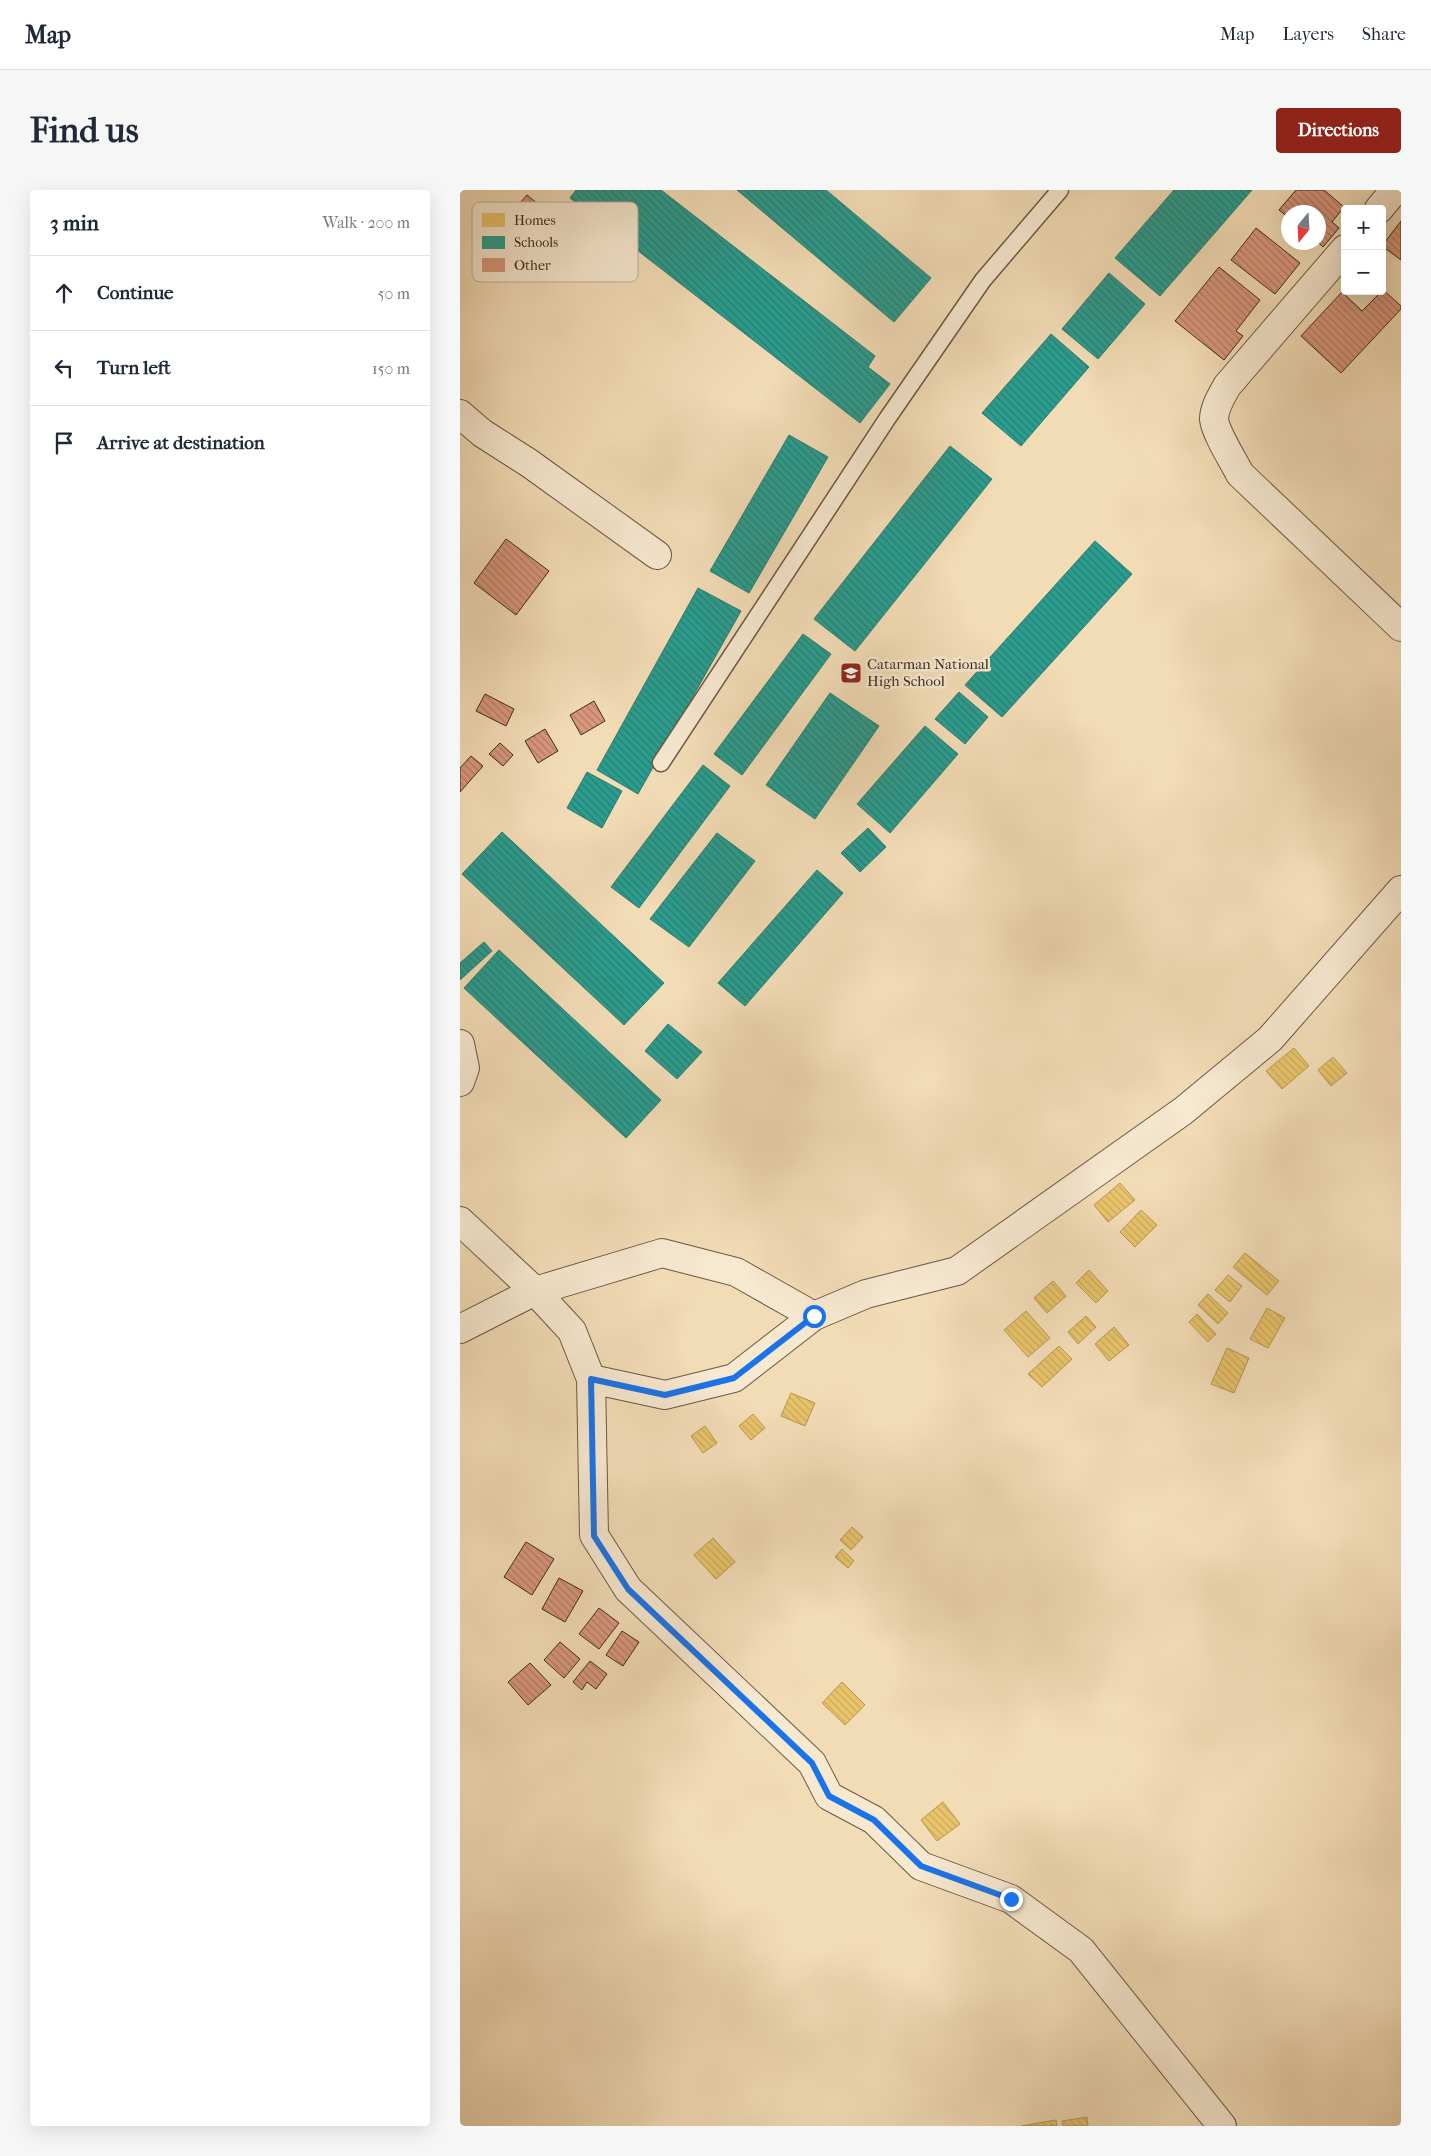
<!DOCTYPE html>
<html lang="en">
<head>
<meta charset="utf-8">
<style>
  :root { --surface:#fff; --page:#f6f6f7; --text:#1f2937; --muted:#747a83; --line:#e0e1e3; --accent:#8f2418 }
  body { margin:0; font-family:"IM FELL French Canon",serif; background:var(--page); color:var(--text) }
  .controls { position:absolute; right:15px; top:15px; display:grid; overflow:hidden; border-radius:5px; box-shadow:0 5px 20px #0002 }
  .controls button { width:45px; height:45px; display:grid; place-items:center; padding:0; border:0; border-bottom:1px solid var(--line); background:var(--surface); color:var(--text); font:25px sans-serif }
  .compass { position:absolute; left:821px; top:15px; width:45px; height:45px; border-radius:50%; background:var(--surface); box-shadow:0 5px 20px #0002; rotate:198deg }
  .stop { position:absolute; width:15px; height:15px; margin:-11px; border:4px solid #1a73e8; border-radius:50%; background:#fff }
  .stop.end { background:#1a73e8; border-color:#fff; box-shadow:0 1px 5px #0008 }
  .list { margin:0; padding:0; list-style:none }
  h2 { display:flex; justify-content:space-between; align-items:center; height:65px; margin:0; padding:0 20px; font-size:21px }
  h2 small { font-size:16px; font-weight:400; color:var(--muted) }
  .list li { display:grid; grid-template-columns:32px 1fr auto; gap:15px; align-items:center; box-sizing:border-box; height:75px; padding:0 20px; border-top:1px solid var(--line) }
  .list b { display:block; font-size:19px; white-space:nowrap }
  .list em { font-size:16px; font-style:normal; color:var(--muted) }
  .icon { flex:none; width:28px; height:28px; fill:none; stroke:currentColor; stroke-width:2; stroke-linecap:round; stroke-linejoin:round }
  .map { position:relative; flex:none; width:941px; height:1936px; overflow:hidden; border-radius:5px }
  header { display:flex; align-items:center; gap:30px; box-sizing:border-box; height:70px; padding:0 25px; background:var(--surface); border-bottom:1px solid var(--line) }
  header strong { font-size:24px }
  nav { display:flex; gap:28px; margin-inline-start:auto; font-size:18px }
  .intro { display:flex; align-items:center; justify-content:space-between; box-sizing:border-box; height:120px; padding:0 30px }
  h1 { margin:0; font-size:35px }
  .button { padding:12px 22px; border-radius:5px; background:var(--accent); color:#fff; font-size:18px; font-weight:700 }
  main { display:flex; gap:30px; padding:0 30px }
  aside { flex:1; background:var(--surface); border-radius:5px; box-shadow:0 5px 20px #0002 }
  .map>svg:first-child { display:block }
  .homes { fill:url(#homes-back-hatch); stroke:#b59653 }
  .schools { fill:url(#schools-back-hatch); stroke:#2f7b6d }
  .building { fill:url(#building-back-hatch); stroke:#3c2c1d }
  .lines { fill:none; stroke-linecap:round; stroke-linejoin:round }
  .service-casing { stroke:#6a5843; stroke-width:19 }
  .minor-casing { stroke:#6a5843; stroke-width:30 }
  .service { stroke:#f7e8d0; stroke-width:16 }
  .minor { stroke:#f7e8d0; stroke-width:28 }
  .route { stroke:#1a73e8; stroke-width:6 }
  .labels { text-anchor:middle; stroke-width:5; stroke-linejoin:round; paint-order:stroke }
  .poi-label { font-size:15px; fill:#3c2c1d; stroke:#f7e8d0; text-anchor:start }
  .key { fill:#f7e8d0; stroke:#bfb09a; stroke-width:1 }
  .key-label { font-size:14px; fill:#3c2c1d }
</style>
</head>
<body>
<header>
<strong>Map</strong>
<nav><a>Map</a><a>Layers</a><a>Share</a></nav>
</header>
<div class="intro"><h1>Find us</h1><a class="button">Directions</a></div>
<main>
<aside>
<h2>3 min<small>Walk · 200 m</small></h2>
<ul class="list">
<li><svg class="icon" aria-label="ahead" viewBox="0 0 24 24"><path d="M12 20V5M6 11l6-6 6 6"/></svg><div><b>Continue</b></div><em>50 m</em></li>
<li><svg class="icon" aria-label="left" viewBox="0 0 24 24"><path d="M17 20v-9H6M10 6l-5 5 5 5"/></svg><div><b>Turn left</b></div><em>150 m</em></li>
<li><svg class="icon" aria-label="arrive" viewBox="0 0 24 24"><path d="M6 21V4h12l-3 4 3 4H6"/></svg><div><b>Arrive at destination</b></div></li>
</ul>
</aside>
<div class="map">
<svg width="941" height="1936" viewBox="0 0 941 1936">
  <defs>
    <pattern id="homes-back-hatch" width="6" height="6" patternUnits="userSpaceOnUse" patternTransform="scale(1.25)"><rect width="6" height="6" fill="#e9c46a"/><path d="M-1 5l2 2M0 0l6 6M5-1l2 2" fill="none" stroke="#c9a95b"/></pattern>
    <pattern id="schools-back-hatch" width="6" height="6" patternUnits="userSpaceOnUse" patternTransform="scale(1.25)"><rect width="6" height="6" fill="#2a9d8f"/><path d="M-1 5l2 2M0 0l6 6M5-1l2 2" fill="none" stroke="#258074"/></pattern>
    <pattern id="building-back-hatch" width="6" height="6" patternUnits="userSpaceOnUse" patternTransform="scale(1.25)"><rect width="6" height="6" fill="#d9977c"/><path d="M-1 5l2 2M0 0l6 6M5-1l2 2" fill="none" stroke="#b17b65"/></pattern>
  </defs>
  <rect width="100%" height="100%" fill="#f2dcb6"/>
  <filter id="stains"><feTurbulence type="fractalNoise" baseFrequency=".004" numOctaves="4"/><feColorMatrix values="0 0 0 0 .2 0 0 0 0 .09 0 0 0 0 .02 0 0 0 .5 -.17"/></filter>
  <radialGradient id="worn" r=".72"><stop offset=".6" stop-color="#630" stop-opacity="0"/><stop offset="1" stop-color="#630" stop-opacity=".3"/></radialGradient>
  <g class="homes">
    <path d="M834 858 849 876 822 899 806 881Z"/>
    <path d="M873 867 887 883 871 896 858 880Z"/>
    <path d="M660 993 675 1010 648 1032 634 1015Z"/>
    <path d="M681 1020 697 1035 675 1057 660 1042Z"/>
    <path d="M785 1063 819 1091 807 1105 773 1077Z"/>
    <path d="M629 1080 648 1101 636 1113 616 1093Z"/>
    <path d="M768 1085 782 1096 770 1112 755 1100Z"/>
    <path d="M593 1091 606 1106 587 1123 574 1108Z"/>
    <path d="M748 1104 768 1123 758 1134 738 1115Z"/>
    <path d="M807 1118 825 1128 808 1158 790 1149Z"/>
    <path d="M566 1121 590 1148 568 1167 544 1140Z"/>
    <path d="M737 1124 756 1144 748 1152 729 1132Z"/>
    <path d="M626 1126 636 1137 618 1154 608 1142Z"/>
    <path d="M654 1137 669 1155 649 1171 635 1154Z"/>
    <path d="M599 1156 612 1169 582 1197 568 1184Z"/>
    <path d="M767 1158 789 1168 774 1203 751 1194Z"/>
    <path d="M331 1203 355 1213 345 1236 321 1226Z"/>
    <path d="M293 1224 305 1238 291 1250 279 1236Z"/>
    <path d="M245 1236 257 1253 243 1263 231 1246Z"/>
    <path d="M392 1337 403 1347 391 1360 380 1350Z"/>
    <path d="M253 1348 275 1372 256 1389 234 1365Z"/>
    <path d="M382 1359 394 1371 388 1378 375 1367Z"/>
    <path d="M382 1492 405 1515 385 1535 362 1513Z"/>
    <path d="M483 1612 500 1634 477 1651 461 1630Z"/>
    <path d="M627 1927 628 1936H603L602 1931Z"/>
    <path d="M596 1930 597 1936H561Z"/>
  </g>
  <g class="schools">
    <path d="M116 0H201L415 166 408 177 430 194 400 233 110 8Z"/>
    <path d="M277 0H366L471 88 434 132Z"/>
    <path d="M714 0H792L700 106 655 68Z"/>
    <path d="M649 83 685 114 638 169 602 139Z"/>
    <path d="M591 144 629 177 561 256 522 223Z"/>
    <path d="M329 245 368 267 289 403 250 381Z"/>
    <path d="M490 256 532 289 395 461 354 429Z"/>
    <path d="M635 351 672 384 542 527 505 495Z"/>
    <path d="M238 398 281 421 178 604 137 580Z"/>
    <path d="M343 444 371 464 282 585 254 564Z"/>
    <path d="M499 502 528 527 505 554 475 529Z"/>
    <path d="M370 503 419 536 355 629 306 595Z"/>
    <path d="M465 536 498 564 430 643 397 614Z"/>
    <path d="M243 575 270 596 179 718 151 697Z"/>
    <path d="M127 582 162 601 142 638 107 618Z"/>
    <path d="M408 638 426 657 400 682 381 663Z"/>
    <path d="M42 642 204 793 164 835 2 684Z"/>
    <path d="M257 643 295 671 229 757 190 729Z"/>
    <path d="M357 680 383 703 285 816 258 793Z"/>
    <path d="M24 752 32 761 0 790V773Z"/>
    <path d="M39 760 201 910 166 948 4 798Z"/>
    <path d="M208 834 242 862 217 889 185 861Z"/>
  </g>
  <g class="building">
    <path d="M836 0H864L884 17 872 32 879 38 863 57 858 52V22H828V27L819 20Z"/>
    <path d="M67 5 83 18 68 36 52 22Z"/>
    <path d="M941 31V70L922 56Z"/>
    <path d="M796 38 840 73 815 104 771 70Z"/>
    <path d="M759 77 800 110 776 141 783 146 764 170 715 131Z"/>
    <path d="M922 99 941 116V119L881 183 841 146 882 102 902 121 922 101Z"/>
    <path d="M46 349 89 381 56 425 14 393Z"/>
    <path d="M25 504 54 519 46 536 16 521Z"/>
    <path d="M134 511 145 531 121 545 110 525Z"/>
    <path d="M85 539 98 561 78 573 65 551Z"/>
    <path d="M40 553 53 565 43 576 29 564Z"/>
    <path d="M11 566 23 576 0 602V578Z"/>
    <path d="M66 1352 94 1369 72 1405 44 1387Z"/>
    <path d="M99 1388 123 1401 105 1432 82 1419Z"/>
    <path d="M139 1418 159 1433 139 1459 119 1444Z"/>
    <path d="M162 1441 179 1452 163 1476 146 1465Z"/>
    <path d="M100 1452 120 1469 104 1488 84 1470Z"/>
    <path d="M130 1471 147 1484 136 1499 127 1492 122 1500 113 1492Z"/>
    <path d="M70 1473 91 1495 68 1515 48 1492Z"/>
  </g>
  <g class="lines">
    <g class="service-casing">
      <path id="service" d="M201 573 427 229 523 90 600 0"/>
    </g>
    <g class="minor-casing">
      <g id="minor">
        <path d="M919 19 935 0"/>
        <path d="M885 59 767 196C762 205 754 218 754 229 755 242 774 272 780 284L941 437"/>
        <path d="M0 224 22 243 69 273 197 365"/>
        <path d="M0 854 5 878 0 892"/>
        <path d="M0 1031 75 1101 112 1141 131 1189 134 1345 168 1399 352 1573 369 1606 414 1630 461 1676 551 1709 621 1760 762 1936"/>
        <path d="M0 1139 75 1101 202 1063 276 1082 354 1126"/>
        <path d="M131 1189 205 1205 274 1188 354 1126 406 1104 497 1081 723 921 810 849 941 700"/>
      </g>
    </g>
    <use href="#service" class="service"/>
    <use href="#minor" class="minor"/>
  </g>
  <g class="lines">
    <path class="route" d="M354 1126 274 1188 205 1205 131 1189 134 1346 168 1399 352 1573 369 1606 414 1630 461 1676 551 1709"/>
  </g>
  <defs>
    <g id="school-square" transform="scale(1.125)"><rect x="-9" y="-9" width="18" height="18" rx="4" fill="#8f2418" stroke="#f7e8d0"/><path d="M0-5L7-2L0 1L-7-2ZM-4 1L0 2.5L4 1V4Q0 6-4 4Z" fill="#fff"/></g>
  </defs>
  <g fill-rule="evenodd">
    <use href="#school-square" x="391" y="483"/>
  </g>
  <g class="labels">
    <g class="poi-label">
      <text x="407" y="479">Catarman National<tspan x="407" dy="17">High School</tspan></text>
    </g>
  </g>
  <rect x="12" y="12" width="166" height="80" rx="8" class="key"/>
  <rect x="22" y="23" width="23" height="14" fill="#e9c46a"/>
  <rect x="22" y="46" width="23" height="13" fill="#2a9d8f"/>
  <rect x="22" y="68" width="23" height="14" fill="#d9977c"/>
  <g class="key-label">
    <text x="54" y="35">Homes</text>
    <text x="54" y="57">Schools</text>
    <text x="54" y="80">Other</text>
  </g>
  <rect width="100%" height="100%" filter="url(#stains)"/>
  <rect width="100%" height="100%" fill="url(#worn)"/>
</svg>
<div class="controls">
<button>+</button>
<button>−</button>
</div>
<svg class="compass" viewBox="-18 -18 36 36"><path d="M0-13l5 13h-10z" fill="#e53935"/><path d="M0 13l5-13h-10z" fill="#747a83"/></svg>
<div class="stop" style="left:354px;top:1126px"></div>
<div class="stop end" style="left:551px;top:1709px"></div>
</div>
</main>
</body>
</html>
